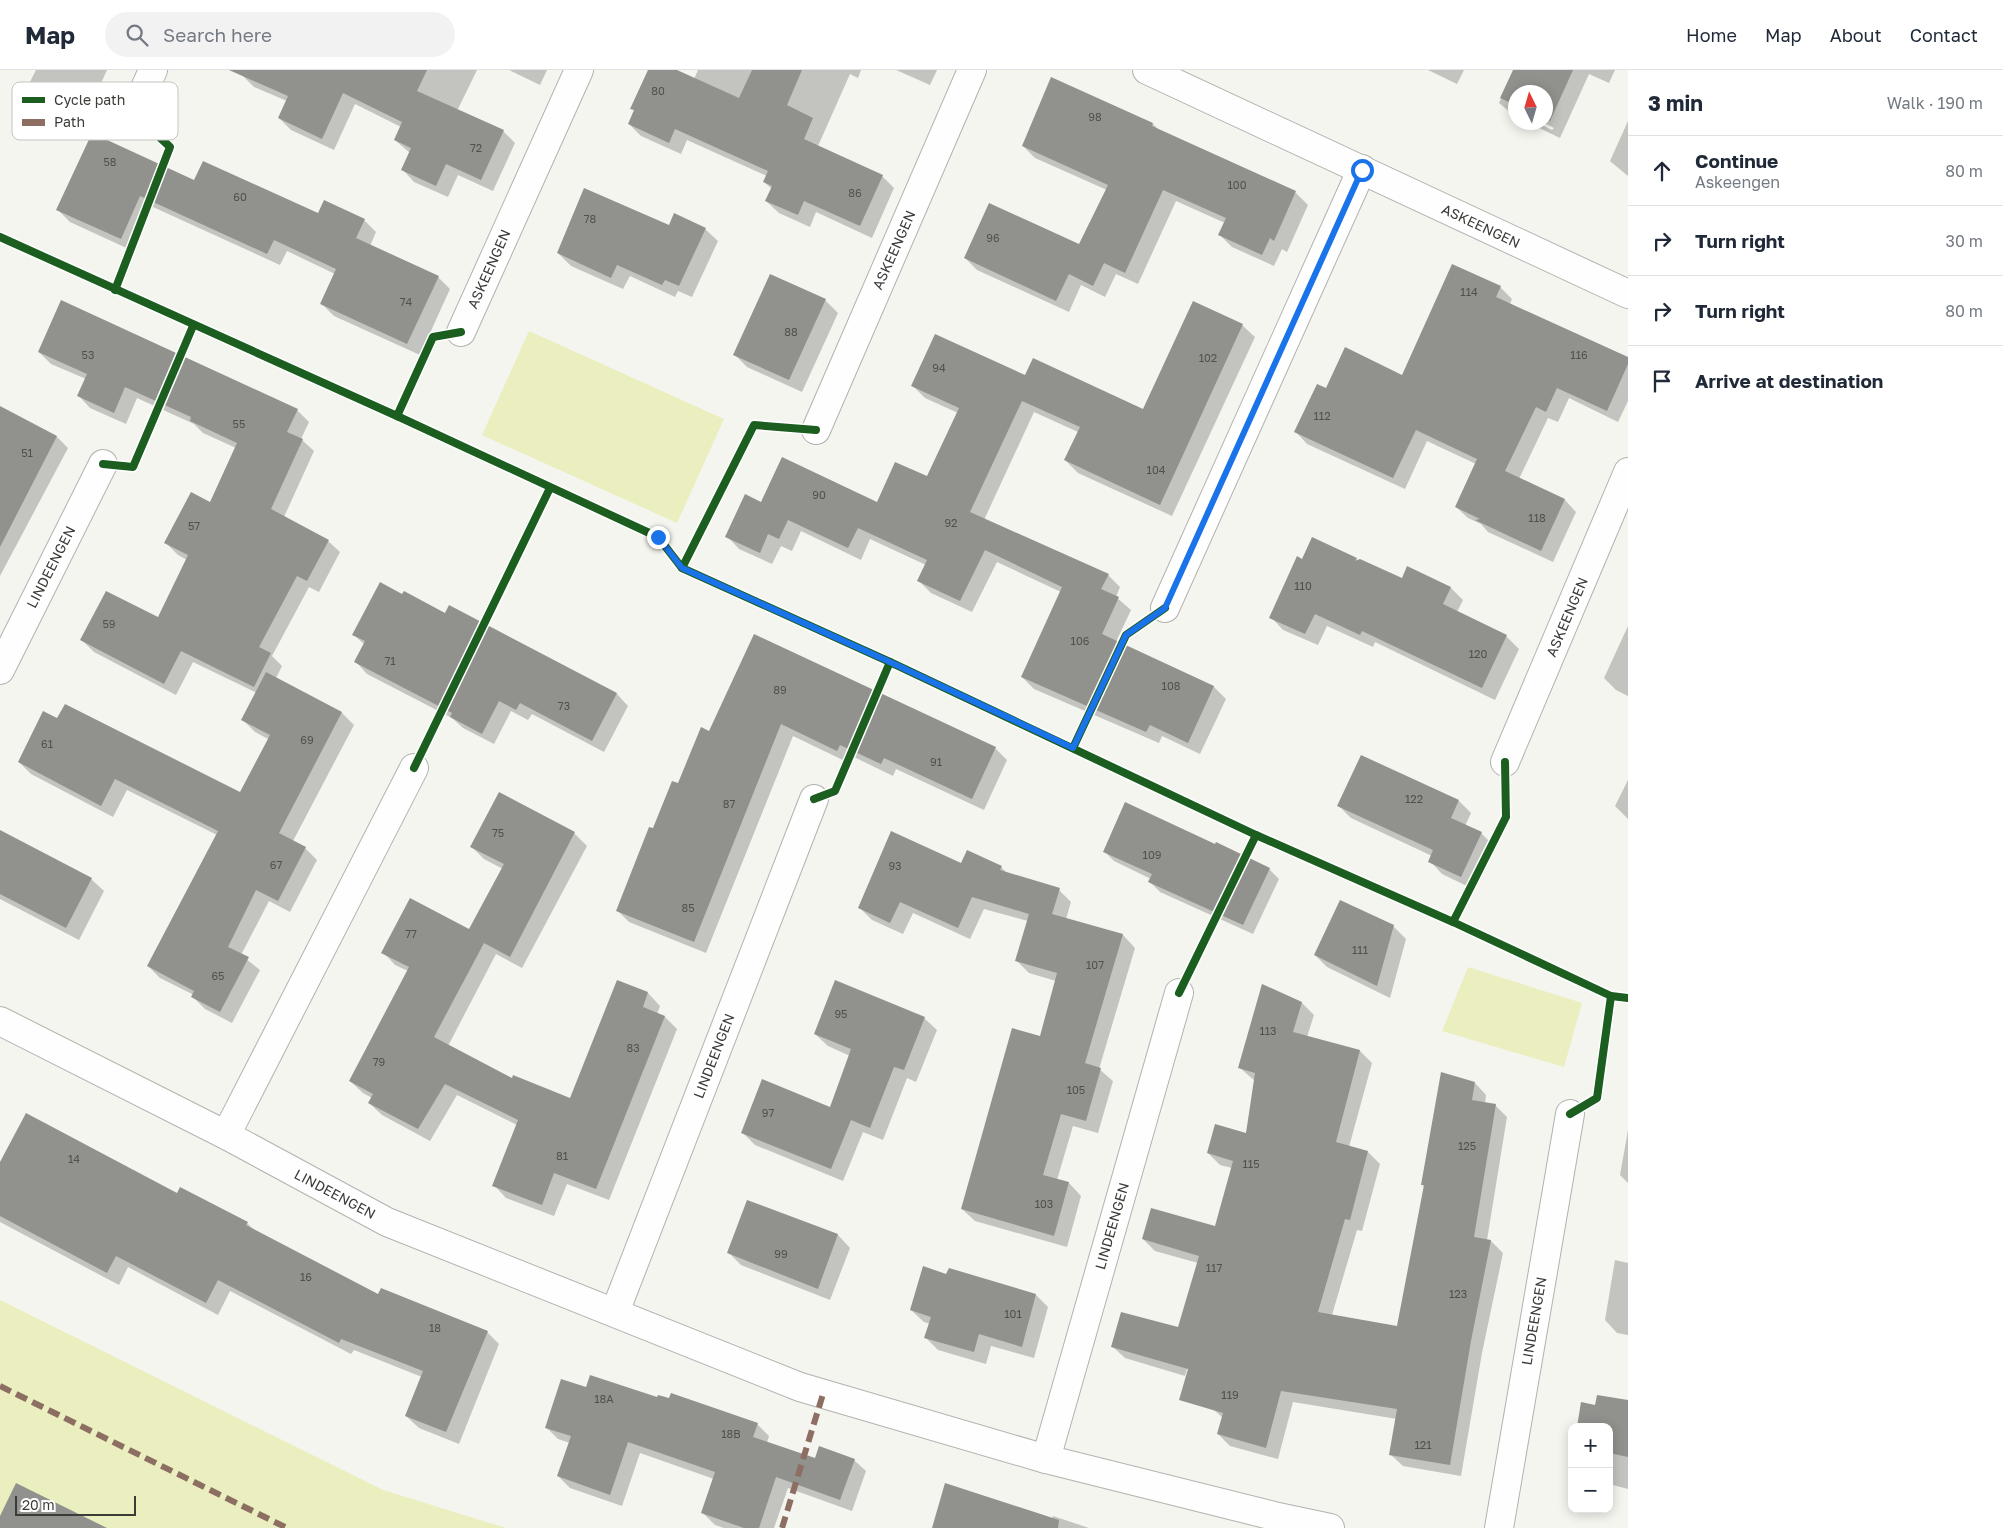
<!DOCTYPE html>
<html lang="en">
<head>
<meta charset="utf-8">
<style>
  :root { --surface:#fff; --page:#f2f2f3; --text:#1f2937; --muted:#747a83; --line:#e0e1e3 }
  body { margin:0; font-family:"Golos Text",sans-serif; background:var(--page); color:var(--text) }
  .controls { position:absolute; right:15px; bottom:15px; display:grid; overflow:hidden; border-radius:10px; box-shadow:0 2px 12px #0003 }
  .controls button { width:45px; height:45px; display:grid; place-items:center; padding:0; border:0; border-bottom:1px solid var(--line); background:var(--surface); color:var(--text); font:25px sans-serif }
  .compass { position:absolute; left:1508px; top:15px; width:45px; height:45px; border-radius:50%; background:var(--surface); box-shadow:0 2px 12px #0003; rotate:355deg }
  .scale { position:absolute; left:15px; bottom:12px; width:121px; box-sizing:border-box; padding-left:5px; border:2px solid #3b3b38; border-top:0; font-size:14px; line-height:18px; white-space:nowrap; color:#3b3b38; -webkit-text-stroke:4px #fff; paint-order:stroke }
  .stop { position:absolute; width:15px; height:15px; margin:-11px; border:4px solid #1a73e8; border-radius:50%; background:#fff }
  .stop.end { background:#1a73e8; border-color:#fff; box-shadow:0 1px 5px #0008 }
  .list { margin:0; padding:0; list-style:none }
  h2 { display:flex; justify-content:space-between; align-items:center; height:65px; margin:0; padding:0 20px; font-size:21px }
  h2 small { font-size:16px; font-weight:400; color:var(--muted) }
  .list li { display:grid; grid-template-columns:32px 1fr auto; gap:15px; align-items:center; box-sizing:border-box; height:70px; padding:0 20px; border-top:1px solid var(--line) }
  .list b { display:block; font-size:19px; white-space:nowrap }
  .list p { margin:0; font-size:16px; white-space:nowrap; color:var(--muted) }
  .list em { font-size:16px; font-style:normal; color:var(--muted) }
  .icon { flex:none; width:28px; height:28px; fill:none; stroke:currentColor; stroke-width:2; stroke-linecap:round; stroke-linejoin:round }
  .map { position:relative; flex:none; width:1628px; height:1458px; overflow:hidden }
  header { display:flex; align-items:center; gap:30px; box-sizing:border-box; height:70px; padding:0 25px; background:var(--surface); border-bottom:1px solid var(--line) }
  header strong { font-size:24px }
  nav { display:flex; gap:28px; margin-inline-start:auto; font-size:18px }
  .search { width:350px; height:45px; background:var(--page); display:flex; align-items:center; gap:12px; box-sizing:border-box; padding:0 18px; border-radius:28px; color:var(--muted); font-size:19px }
  main { display:flex }
  aside { flex:1; background:var(--surface) }
  .map>svg:first-child { display:block }
  .green { fill:#ebeebe }
  .shadow { fill:#0003 }
  .building { fill:#91928e }
  .lines { fill:none; stroke-linecap:round; stroke-linejoin:round }
  .street-casing { stroke:#b2b2af; stroke-width:30 }
  .street { stroke:#fdfefd; stroke-width:28 }
  .quiet { stroke:#8d6e63; stroke-width:6; stroke-dasharray:12 6; stroke-linecap:butt }
  .cycleway-casing { stroke:#fff; stroke-width:11 }
  .cycleway { stroke:#1b5e20; stroke-width:8 }
  .route { stroke:#1a73e8; stroke-width:6 }
  .labels { text-anchor:middle; stroke-width:5; stroke-linejoin:round; paint-order:stroke }
  .number-label { font-size:11px; fill:#50514e }
  .street-label { font-size:14px; fill:#3b3b38; stroke:#fff }
  .key { fill:#fff; stroke:#c4c4c3; stroke-width:1 }
  .key-label { font-size:14px; fill:#3b3b38 }
</style>
</head>
<body>
<header>
<strong>Map</strong>
<div class="search"><svg class="icon" aria-label="search" viewBox="0 0 24 24"><circle cx="10" cy="10" r="6"/><path d="M15 15l6 6"/></svg>Search here</div>
<nav><a>Home</a><a>Map</a><a>About</a><a>Contact</a></nav>
</header>
<main>
<div class="map">
<svg width="1628" height="1458" viewBox="0 0 1628 1458">
  <rect width="100%" height="100%" fill="#f4f5ef"/>
  <g class="green">
    <path d="M529 261 724 349 677 453 482 365Z"/>
    <path d="M1468 897 1582 933 1564 997 1442 961Z"/>
    <path d="M0 1230 383 1420 506 1458H0Z"/>
  </g>
  <g class="shadow">
    <path d="M36 0H107L87 44 41 23 30 12Z"/>
    <path d="M244 0H477L457 41 503 61 515 73 493 121 458 105 448 127 414 112 403 100 410 83 395 70 401 57 355 34 334 80 291 60 279 48 287 31 254 17 242 5Z"/>
    <path d="M509 0H547L540 15Z"/>
    <path d="M649 0H674L694 9 698 0H861L858 8 850 4 818 76 882 106 894 118 872 168 816 142 810 157 779 143 766 131 772 119 764 112 767 106 687 70 681 84 641 66 629 54 635 42 632 38Z"/>
    <path d="M896 0H937L930 15Z"/>
    <path d="M1428 0H1464L1457 14Z"/>
    <path d="M1514 0H1615L1609 13 1589 4 1560 68 1527 52H1536L1552 60 1554 58 1542 52H1546V22H1516V40L1512 38 1516 47 1499 33Z"/>
    <path d="M1628 51V106L1610 91Z"/>
    <path d="M1153 54 1160 61 1296 123 1308 135 1287 182 1282 179 1274 196 1232 177 1220 165 1225 153 1176 131 1138 214 1116 204 1105 227 1081 215 1069 242 977 200 965 188 1080 176 1107 120 1035 88 1023 76Z"/>
    <path d="M195 112 319 145 364 150 376 162 370 176 438 207 450 219 420 285 334 246 322 234 335 204 287 181 280 195 153 137 133 181 70 152 58 140Z"/>
    <path d="M669 157 705 159 718 171 692 227 678 221 675 227 630 206 623 219 571 196 558 183Z"/>
    <path d="M1453 196 1500 217 1512 229 1510 234 1628 288V331L1618 352 1569 328 1558 352 1548 348 1519 409 1565 430 1576 442 1553 492 1488 462 1481 454 1468 448 1456 437 1476 394 1427 371 1405 419 1307 374 1296 362 1326 320 1402 307Z"/>
    <path d="M771 206 826 231 838 243 802 322 747 297 735 285Z"/>
    <path d="M1242 255 1255 267 1172 446 1078 403 1065 390 1078 362 1034 342 984 450 1108 505 1120 517 1116 527 1131 540 1116 572 1214 617 1226 629 1200 684 1162 666 1159 673 1034 619 1022 607 1061 522 997 492 972 542 931 523 919 511 926 495 870 469 861 490 801 461 792 481 781 476 772 494 739 479 727 466 762 433H878L928 408 958 343 925 328 913 316 1025 307 1144 340Z"/>
    <path d="M39 282 297 340 309 352 301 369 314 381 284 447 328 471 340 482 319 522 309 517 272 586 282 596 276 608 342 643 354 655 293 771 305 778 317 790 290 842 269 831 241 885 260 900 232 953 205 939 193 927 194 925 160 908 148 896 217 765 127 720 113 747 31 704 19 692 58 650 241 724 270 670 255 662 243 650 257 623 193 592 176 625 94 582 82 570 158 549 187 490 178 485 166 473 211 433 236 378 203 363 194 354 137 328 126 354 90 338 79 326 86 309 51 294Z"/>
    <path d="M0 337 57 367 68 378 0 506Z"/>
    <path d="M1356 489 1402 510 1408 498 1451 518 1463 530 1457 542 1506 566 1519 579 1495 630 1375 572 1373 577 1327 556 1318 575 1283 560 1271 547 1302 490Z"/>
    <path d="M449 537 617 624 628 636 604 682 532 644 528 650 511 641 494 674 463 658 452 648 367 604 356 592 365 575 354 565 446 544Z"/>
    <path d="M1628 556V626L1616 620 1604 608Z"/>
    <path d="M755 566 995 678 1007 690 984 740 896 699 893 706 852 686 849 693 793 666 706 883 629 852 617 840 654 760 710 662Z"/>
    <path d="M1628 710V749L1615 736Z"/>
    <path d="M1459 731 1471 743 1465 756 1481 763 1493 775 1473 819 1442 804 1430 791 1432 786 1351 748 1339 736Z"/>
    <path d="M0 761 91 809 104 821 79 870 0 829Z"/>
    <path d="M574 763 587 776 522 898 496 884 448 976 512 1010 571 1029 618 911 648 923 660 936 657 944 665 947 677 959 609 1130 567 1114 554 1146 506 1128 494 1115 517 1055 457 1025 430 1071 382 1045 369 1033 372 1028 363 1023 350 1011 408 901 395 895 383 882 470 861 503 799 484 789 472 777Z"/>
    <path d="M1104 781 1269 799 1279 809 1253 864 1160 822 1150 812 1151 809 1114 791Z"/>
    <path d="M961 794 1001 797 1008 804 1059 820 1071 832 1066 849 1123 865 1135 878 1099 999 1113 1011 1098 1063 1073 1056 1057 1110 1069 1113 1081 1126 1067 1177 975 1151 962 1139 1041 967 1056 911 1029 903 1016 890 1028 851 984 839 970 869 913 843 903 864 872 850 860 838Z"/>
    <path d="M1393 856 1406 869 1390 928 1327 897 1315 885Z"/>
    <path d="M1263 915 1302 933 1314 945 1307 967 1360 981 1372 993 1349 1077 1368 1082 1380 1094 1362 1161 1357 1160 1332 1245 1398 1257 1424 1117 1422 1114 1475 1013 1486 1025 1485 1034 1495 1035 1507 1047 1487 1170 1491 1171 1503 1183 1482 1283 1461 1406 1403 1396 1391 1385 1397 1349 1293 1332 1278 1389 1230 1376 1218 1364 1223 1348 1214 1340 1189 1292 1185 1306 1125 1288 1113 1277 1179 1259 1198 1193 1155 1181 1143 1169 1216 1158 1232 1098 1220 1095 1208 1083 1247 1064 1255 1011 1240 998Z"/>
    <path d="M924 948 937 960 916 1012 907 1008 883 1070 863 1062 843 1111 755 1075 742 1062 830 1038 850 986 828 976 815 964Z"/>
    <path d="M1628 1060V1113L1620 1105Z"/>
    <path d="M0 1094 178 1124 180 1119 247 1153 255 1161 379 1226 487 1262 499 1274 459 1374 419 1358 406 1346 422 1307 354 1280 351 1284 230 1221 218 1245 128 1197 119 1215 0 1152Z"/>
    <path d="M748 1132 838 1165 850 1178 830 1230 741 1195 728 1182Z"/>
    <path d="M1615 1190 1628 1193V1265L1617 1263 1605 1250Z"/>
    <path d="M949 1200 1036 1225 1048 1237 1034 1288 991 1276 986 1294 938 1280 926 1268 930 1254 924 1252 911 1240 947 1206Z"/>
    <path d="M587 1319 658 1329 757 1354 769 1366 767 1373 816 1390H854L866 1401 852 1441 788 1418 774 1458H724L715 1455 703 1443 714 1409 640 1383 622 1436 570 1418 558 1406 570 1373 558 1369 546 1357Z"/>
    <path d="M1628 1332V1419L1609 1414V1357L1597 1336Z"/>
    <path d="M1053 1446 1089 1458H934L1052 1449Z"/>
  </g>
  <g class="building">
    <path d="M229 0H427L417 21 504 60 481 110 446 94 436 116 401 100 411 78 394 70 402 52 343 23 322 69 278 48 288 26Z"/>
    <path d="M648 0H677L739 28 752 0H802L787 35 813 48 804 69 883 105 860 156 804 131 798 145 765 131 772 116 763 112 768 101 675 59 669 73 628 54 634 40 630 39Z"/>
    <path d="M1513 0H1573L1550 51 1546 49V22H1516V35L1500 28Z"/>
    <path d="M1051 7 1153 53 1152 56 1296 121 1274 171 1270 168 1262 185 1218 165 1226 148 1163 120 1125 203 1104 193 1093 216 1069 204 1056 231 964 188 989 133 1079 174 1108 115 1022 76Z"/>
    <path d="M92 63 194 110 203 91 318 143 324 130 365 149 356 168 439 206 407 274 320 234 336 199 274 170 267 184 140 126 121 169 56 140Z"/>
    <path d="M584 118 669 155 674 143 706 158 679 216 665 210 662 215 617 195 611 208 557 183Z"/>
    <path d="M1452 194 1501 216 1496 227 1628 287V294L1607 341 1557 318 1546 342 1536 337 1505 401 1565 429 1541 481 1475 450 1480 449 1455 437 1477 389 1416 360 1393 408 1294 362 1317 314 1326 318 1345 277 1402 305Z"/>
    <path d="M770 204 826 229 789 310 733 285Z"/>
    <path d="M61 230 298 339 287 362 303 369 271 439 329 470 307 511 297 506 259 577 271 583 254 617 181 581 164 614 80 570 106 521 158 547 188 485 164 473 191 422 210 432 237 373 190 351 191 347 125 317 114 343 77 326 87 304 38 282Z"/>
    <path d="M1193 231 1243 254 1160 435 1064 390 1080 357 1022 331 970 442 1109 504 1101 519 1119 527 1102 564 1214 616 1188 673 1150 655 1146 662 1021 607 1062 517 985 480 960 531 917 511 927 490 858 458 848 478 788 450 779 469 768 464 760 483 725 467 745 424 761 432 782 387 877 432 895 392 927 406 959 338 911 316 935 264 1025 305 1033 288 1143 339Z"/>
    <path d="M0 336 57 366 0 477Z"/>
    <path d="M1312 467 1357 488 1355 491 1360 489 1402 508 1407 496 1451 517 1443 534 1507 565 1482 618 1362 561 1360 565 1315 544 1305 564 1269 548 1297 486 1302 489Z"/>
    <path d="M380 512 402 524 404 521 445 543 449 535 617 623 592 671 520 633 516 640 499 631 482 664 450 647 452 643 354 592 365 571 352 565Z"/>
    <path d="M754 564 996 677 972 729 884 688 881 694 840 675 837 681 781 654 694 872 616 841 649 757 653 758 672 711 678 713 701 657 709 661Z"/>
    <path d="M266 602 342 642 279 763 306 777 278 831 256 820 228 877 249 887 220 942 191 927 194 921 147 896 218 761 115 709 101 736 18 692 43 641 57 648 65 634 240 722 270 665 241 650Z"/>
    <path d="M1361 685 1459 730 1451 748 1482 762 1461 807 1428 792 1433 780 1337 736Z"/>
    <path d="M499 722 575 762 510 887 484 873 434 967 512 1008 513 1005 570 1028 617 910 648 922 643 937 665 946 596 1119 554 1103 542 1135 492 1116 518 1050 445 1014 418 1059 368 1033 373 1024 349 1011 409 897 381 883 410 828 469 859 504 794 470 777Z"/>
    <path d="M1125 732 1215 774 1216 772 1270 798 1243 855 1148 812 1152 804 1103 782Z"/>
    <path d="M0 760 92 808 66 858 0 824Z"/>
    <path d="M891 761 961 793 967 780 1002 796 1000 800 1060 818 1052 844 1123 864 1085 993 1101 998 1086 1051 1061 1044 1043 1105 1069 1112 1054 1166 961 1139 1012 958 1040 966 1057 903 1015 891 1029 844 972 827 958 858 900 832 890 853 858 838Z"/>
    <path d="M1340 830 1394 855 1377 916 1314 885Z"/>
    <path d="M835 910 925 947 904 1000 894 997 870 1058 851 1050 831 1099 741 1063 762 1009 830 1037 851 979 814 964Z"/>
    <path d="M1262 914 1302 932 1293 962 1360 980 1336 1072 1368 1081 1350 1150 1345 1149 1318 1242 1397 1256 1424 1115H1421L1441 1002 1475 1012 1472 1030 1496 1034 1474 1167 1491 1170 1471 1271 1450 1395 1389 1385 1397 1339 1281 1321 1266 1378 1217 1364 1223 1343 1179 1330 1188 1299 1111 1277 1121 1242 1178 1257 1199 1186 1142 1169 1151 1138 1215 1156 1233 1091 1207 1083 1215 1054 1246 1063 1255 1003 1238 998Z"/>
    <path d="M26 1043 177 1123 180 1117 248 1152 246 1155 378 1224 381 1218 488 1261 446 1362 405 1346 423 1301 341 1269 339 1273 218 1210 206 1233 116 1186 107 1203 0 1146V1092Z"/>
    <path d="M747 1130 838 1164 818 1219 727 1183Z"/>
    <path d="M923 1196 946 1204 949 1198 1036 1224 1022 1277 979 1264 974 1282 924 1268 931 1247 910 1240Z"/>
    <path d="M590 1305 657 1327 658 1325 669 1328 671 1323 758 1353 753 1367 815 1388 819 1376 855 1389 840 1430 776 1407 759 1458H744L701 1443 715 1402 628 1372 610 1425 557 1406 571 1366 545 1358 561 1309 586 1317Z"/>
    <path d="M1597 1325 1628 1330V1387L1609 1383V1357H1577L1581 1332 1595 1335Z"/>
    <path d="M16 1413 107 1458H0V1446Z"/>
    <path d="M945 1413 1059 1450 1058 1458H932Z"/>
  </g>
  <g class="lines">
    <g class="street-casing">
      <g id="street">
        <path d="M1147 0 1628 224"/>
        <path d="M134 43 153 0"/>
        <path d="M461 262 579 0"/>
        <path d="M816 360 972 0"/>
        <path d="M1165 538 1362 99"/>
        <path d="M0 600 103 394"/>
        <path d="M1505 692 1628 402"/>
        <path d="M0 951 226 1065 387 1152 800 1317 1046 1389 1278 1447 1330 1458"/>
        <path d="M226 1065 414 698"/>
        <path d="M615 1242 814 729"/>
        <path d="M1046 1389 1179 923"/>
        <path d="M1499 1458 1570 1044"/>
      </g>
    </g>
    <use href="#street" class="street"/>
    <g class="quiet">
      <path d="M0 1316 287 1458"/>
      <path d="M782 1458 823 1324"/>
    </g>
    <g class="cycleway-casing">
      <g id="cycleway">
        <path d="M0 167 397 346 658 467 682 498 890 592 1256 765 1453 852 1611 926 1628 928"/>
        <path d="M115 220 170 77 134 43"/>
        <path d="M397 346 433 267 461 262"/>
        <path d="M103 394 133 397 193 256"/>
        <path d="M682 498 754 355 816 360"/>
        <path d="M1073 678 1126 565 1165 538"/>
        <path d="M414 698 550 418"/>
        <path d="M814 729 835 721 890 592"/>
        <path d="M1453 852 1506 747 1505 692"/>
        <path d="M1179 923 1256 765"/>
        <path d="M1570 1044 1597 1028 1611 926"/>
      </g>
    </g>
    <use href="#cycleway" class="cycleway"/>
  </g>
  <g class="lines">
    <path class="route" d="M658 467 682 498 890 592 1073 678 1126 565 1165 538 1362 100"/>
  </g>
  <g class="labels">
    <g class="number-label">
      <text x="658" y="25">80</text>
      <text x="1095" y="51">98</text>
      <text x="476" y="82">72</text>
      <text x="110" y="96">58</text>
      <text x="1237" y="119">100</text>
      <text x="855" y="127">86</text>
      <text x="240" y="131">60</text>
      <text x="590" y="153">78</text>
      <text x="993" y="172">96</text>
      <text x="1469" y="226">114</text>
      <text x="406" y="236">74</text>
      <text x="791" y="266">88</text>
      <text x="88" y="289">53</text>
      <text x="1579" y="289">116</text>
      <text x="1208" y="292">102</text>
      <text x="939" y="302">94</text>
      <text x="1322" y="350">112</text>
      <text x="239" y="358">55</text>
      <text x="27" y="387">51</text>
      <text x="1156" y="404">104</text>
      <text x="819" y="429">90</text>
      <text x="1537" y="452">118</text>
      <text x="951" y="457">92</text>
      <text x="194" y="460">57</text>
      <text x="1303" y="520">110</text>
      <text x="109" y="558">59</text>
      <text x="1080" y="575">106</text>
      <text x="1478" y="588">120</text>
      <text x="390" y="595">71</text>
      <text x="1171" y="620">108</text>
      <text x="780" y="624">89</text>
      <text x="564" y="640">73</text>
      <text x="307" y="674">69</text>
      <text x="47" y="678">61</text>
      <text x="936" y="696">91</text>
      <text x="1414" y="733">122</text>
      <text x="729" y="738">87</text>
      <text x="498" y="767">75</text>
      <text x="1152" y="789">109</text>
      <text x="276" y="799">67</text>
      <text x="895" y="800">93</text>
      <text x="688" y="842">85</text>
      <text x="411" y="868">77</text>
      <text x="1360" y="884">111</text>
      <text x="1095" y="899">107</text>
      <text x="218" y="910">65</text>
      <text x="841" y="948">95</text>
      <text x="1268" y="965">113</text>
      <text x="633" y="982">83</text>
      <text x="379" y="996">79</text>
      <text x="1076" y="1024">105</text>
      <text x="768" y="1047">97</text>
      <text x="1467" y="1080">125</text>
      <text x="562" y="1090">81</text>
      <text x="74" y="1093">14</text>
      <text x="1251" y="1098">115</text>
      <text x="1044" y="1138">103</text>
      <text x="781" y="1188">99</text>
      <text x="1214" y="1202">117</text>
      <text x="306" y="1211">16</text>
      <text x="1458" y="1228">123</text>
      <text x="1013" y="1248">101</text>
      <text x="435" y="1262">18</text>
      <text x="1230" y="1329">119</text>
      <text x="604" y="1333">18A</text>
      <text x="731" y="1368">18B</text>
      <text x="1423" y="1379">121</text>
    </g>
    <g class="street-label">
      <text transform="translate(1481 156) rotate(25)" y="5">ASKEENGEN</text>
      <text transform="translate(894 180) rotate(-66)" y="5">ASKEENGEN</text>
      <text transform="translate(489 199) rotate(-66)" y="5">ASKEENGEN</text>
      <text transform="translate(51 497) rotate(-63)" y="5">LINDEENGEN</text>
      <text transform="translate(1567 547) rotate(-67)" y="5">ASKEENGEN</text>
      <text transform="translate(714 986) rotate(-69)" y="5">LINDEENGEN</text>
      <text transform="translate(335 1124) rotate(28)" y="5">LINDEENGEN</text>
      <text transform="translate(1112 1156) rotate(-74)" y="5">LINDEENGEN</text>
      <text transform="translate(1534 1251) rotate(-80)" y="5">LINDEENGEN</text>
    </g>
  </g>
  <rect x="12" y="12" width="166" height="58" rx="8" class="key"/>
  <rect x="22" y="27" width="23" height="6" fill="#1b5e20"/>
  <rect x="22" y="49" width="23" height="7" fill="#8d6e63"/>
  <g class="key-label">
    <text x="54" y="35">Cycle path</text>
    <text x="54" y="57">Path</text>
  </g>
</svg>
<div class="controls">
<button>+</button>
<button>−</button>
</div>
<svg class="compass" viewBox="-18 -18 36 36"><path d="M0-13l5 13h-10z" fill="#e53935"/><path d="M0 13l5-13h-10z" fill="#747a83"/></svg>
<div class="scale">20 m</div>
<div class="stop" style="left:1362px;top:100px"></div>
<div class="stop end" style="left:658px;top:467px"></div>
</div>
<aside>
<h2>3 min<small>Walk · 190 m</small></h2>
<ul class="list">
<li><svg class="icon" aria-label="ahead" viewBox="0 0 24 24"><path d="M12 20V5M6 11l6-6 6 6"/></svg><div><b>Continue</b><p>Askeengen</p></div><em>80 m</em></li>
<li><svg class="icon" aria-label="right" viewBox="0 0 24 24"><path d="M7 20v-9h11M14 6l5 5-5 5"/></svg><div><b>Turn right</b></div><em>30 m</em></li>
<li><svg class="icon" aria-label="right" viewBox="0 0 24 24"><path d="M7 20v-9h11M14 6l5 5-5 5"/></svg><div><b>Turn right</b></div><em>80 m</em></li>
<li><svg class="icon" aria-label="arrive" viewBox="0 0 24 24"><path d="M6 21V4h12l-3 4 3 4H6"/></svg><div><b>Arrive at destination</b></div></li>
</ul>
</aside>
</main>
</body>
</html>
